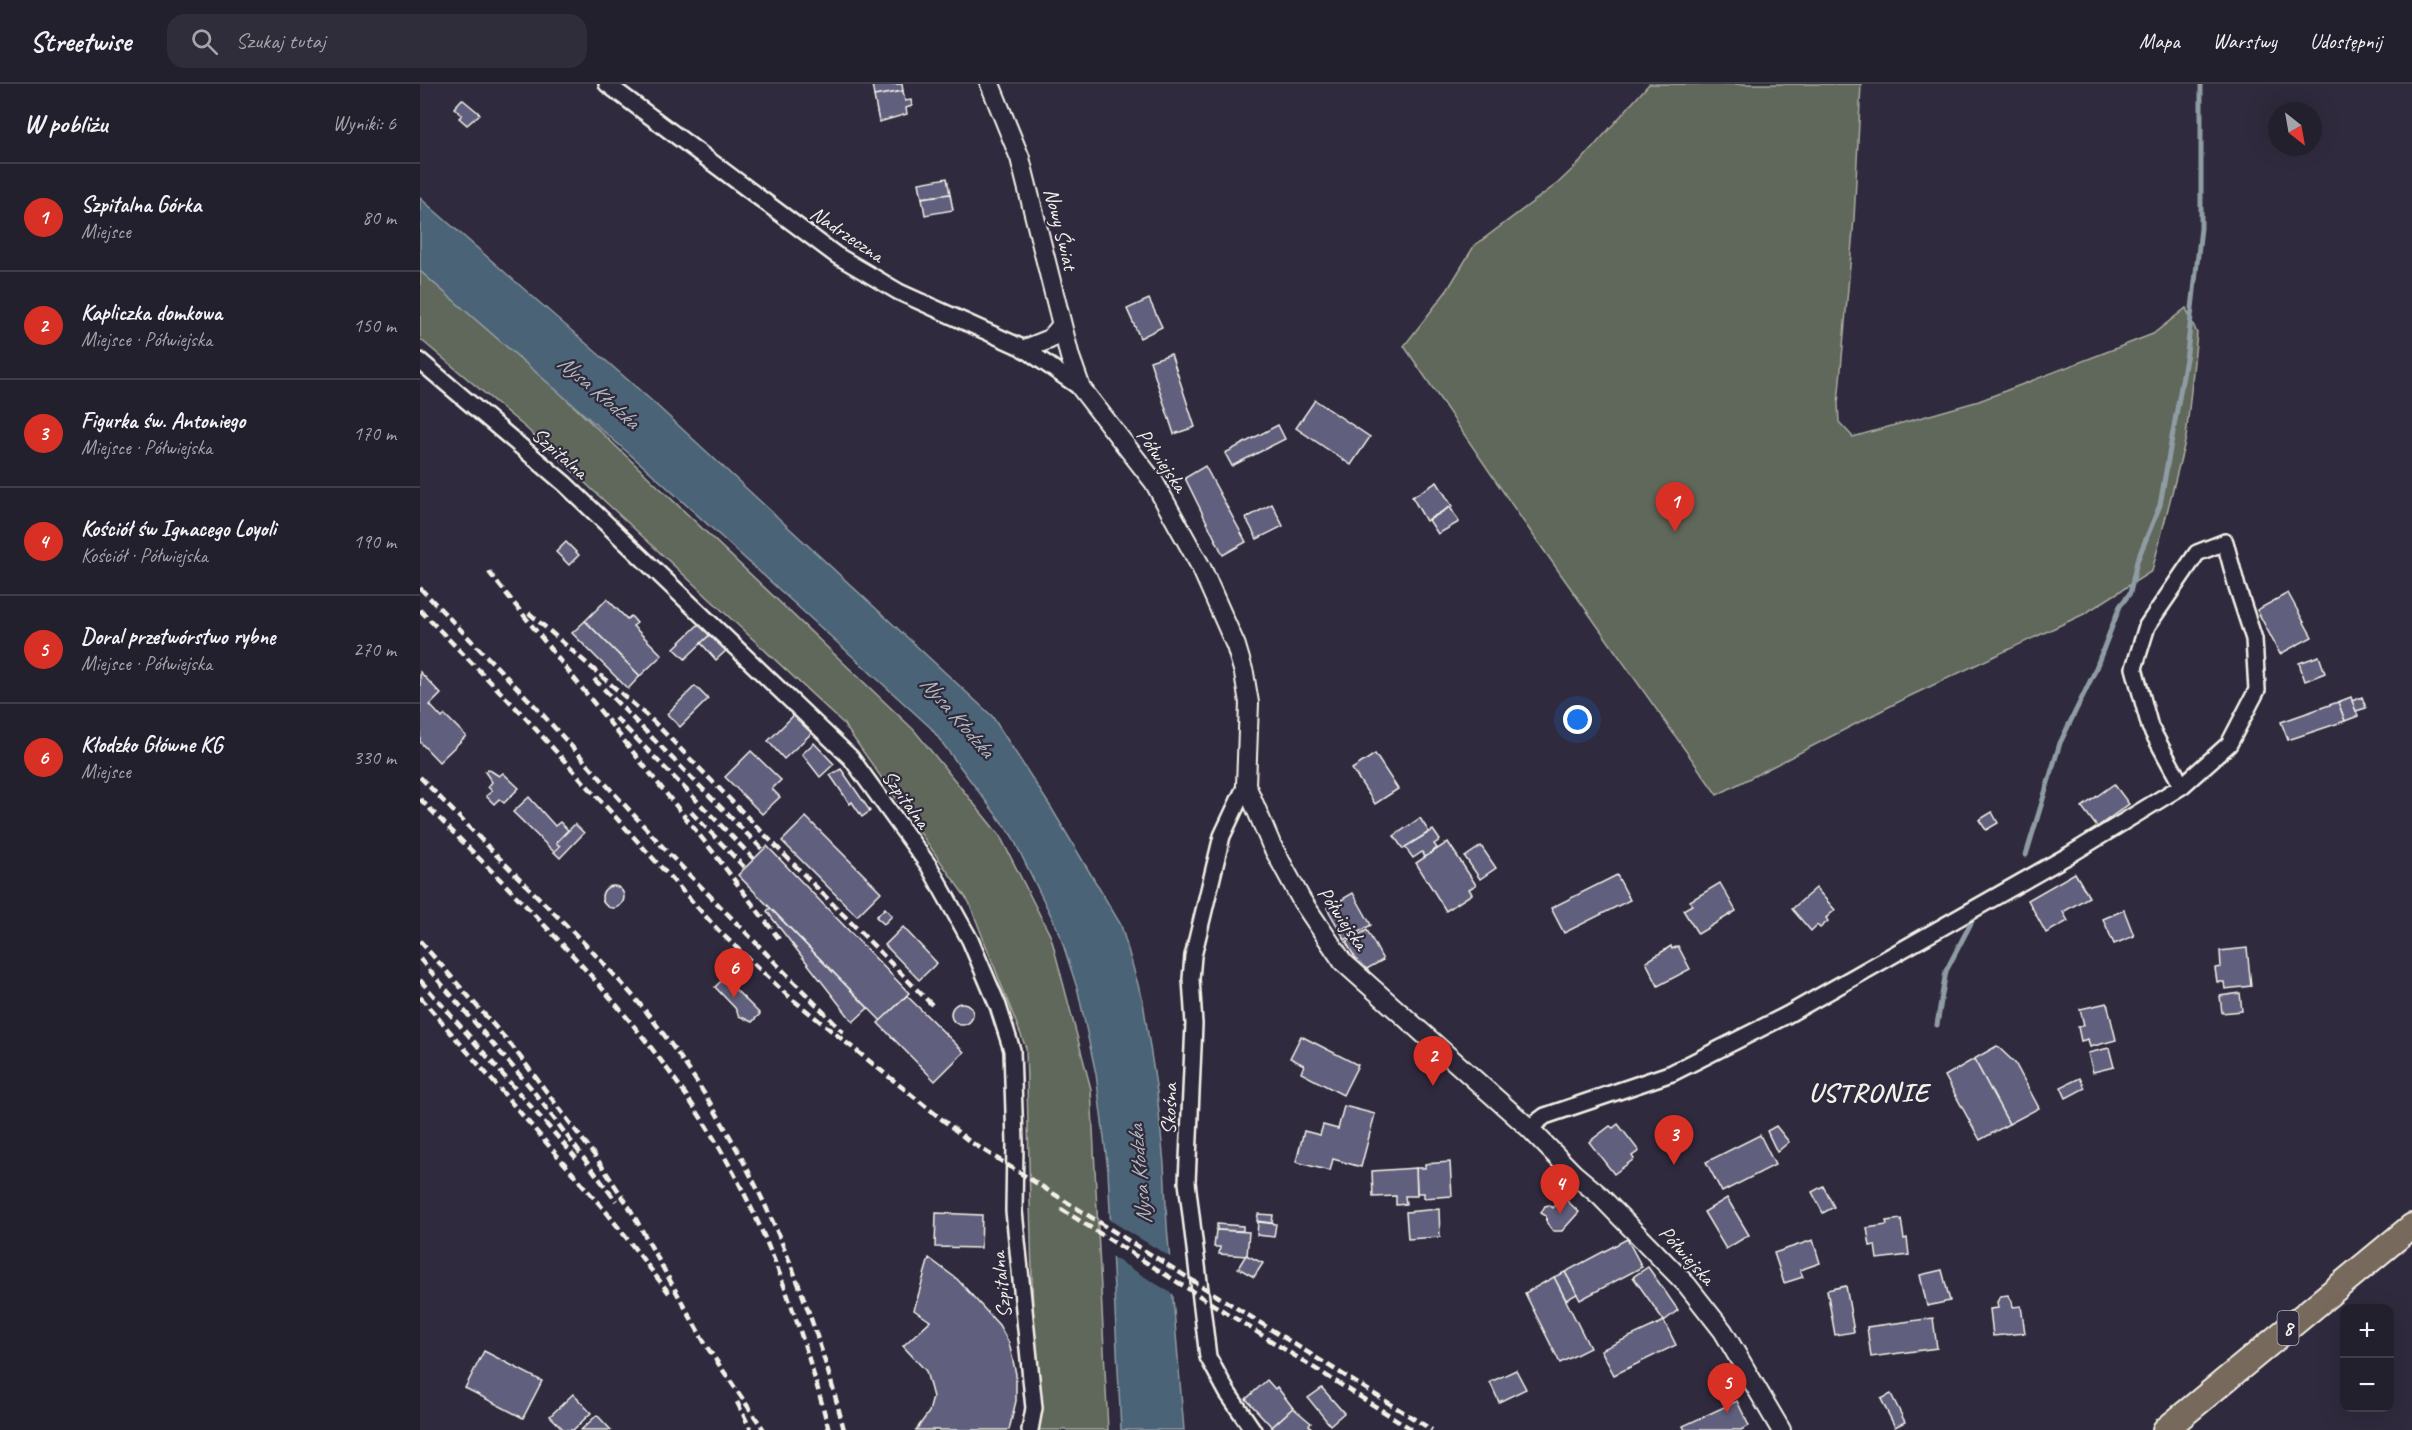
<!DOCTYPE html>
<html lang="pl">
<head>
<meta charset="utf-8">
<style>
  :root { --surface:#23202e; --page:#2f2d3a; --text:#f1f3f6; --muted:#a3a3aa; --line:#403e4a; --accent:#d93025 }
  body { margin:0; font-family:Caveat,sans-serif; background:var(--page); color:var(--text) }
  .controls { position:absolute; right:18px; bottom:18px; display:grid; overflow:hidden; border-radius:12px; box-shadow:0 6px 24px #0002 }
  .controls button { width:54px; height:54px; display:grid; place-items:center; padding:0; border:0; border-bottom:2px solid var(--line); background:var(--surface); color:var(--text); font:30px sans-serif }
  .compass { position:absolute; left:1848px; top:18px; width:54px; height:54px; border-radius:50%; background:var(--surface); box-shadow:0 6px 24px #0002; rotate:149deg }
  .you { position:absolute; left:1158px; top:636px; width:21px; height:21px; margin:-15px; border:4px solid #fff; border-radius:50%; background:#1a73e8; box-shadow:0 0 0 9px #1a73e833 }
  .badge { display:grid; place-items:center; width:39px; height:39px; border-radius:50%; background:var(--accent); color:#fff; font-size:20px; font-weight:700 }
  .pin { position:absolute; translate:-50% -50px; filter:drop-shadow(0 2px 3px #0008) }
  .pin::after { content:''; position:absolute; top:32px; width:21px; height:18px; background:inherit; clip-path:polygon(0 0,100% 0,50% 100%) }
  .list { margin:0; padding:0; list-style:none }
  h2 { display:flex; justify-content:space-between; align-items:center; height:78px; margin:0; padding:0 24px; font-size:26px }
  h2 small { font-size:20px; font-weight:400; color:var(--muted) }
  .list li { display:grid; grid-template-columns:39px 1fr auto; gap:18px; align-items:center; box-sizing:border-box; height:108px; padding:0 24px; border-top:2px solid var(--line) }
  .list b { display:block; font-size:22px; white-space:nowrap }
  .list p { margin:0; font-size:20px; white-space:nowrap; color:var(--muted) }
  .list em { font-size:20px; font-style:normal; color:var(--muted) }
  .icon { flex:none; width:33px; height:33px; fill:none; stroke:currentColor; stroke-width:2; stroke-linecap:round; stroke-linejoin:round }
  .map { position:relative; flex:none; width:1992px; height:1346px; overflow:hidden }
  header { display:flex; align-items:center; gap:36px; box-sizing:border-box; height:84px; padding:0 30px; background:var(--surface); border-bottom:2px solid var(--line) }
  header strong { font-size:28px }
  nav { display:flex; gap:33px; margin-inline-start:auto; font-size:21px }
  .search { width:420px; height:54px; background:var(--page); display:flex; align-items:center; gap:15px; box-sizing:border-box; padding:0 21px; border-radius:18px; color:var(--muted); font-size:22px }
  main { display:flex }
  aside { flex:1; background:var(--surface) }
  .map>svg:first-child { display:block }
  .green { fill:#60685b; stroke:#aaaca2; stroke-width:1.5 }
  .water { fill:#4c6376; stroke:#8f9ca4; stroke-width:1.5 }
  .pier { fill:#2f2a3d }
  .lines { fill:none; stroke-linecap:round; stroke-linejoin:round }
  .stream { stroke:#8f9ca4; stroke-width:5 }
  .building { fill:#61617e; stroke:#f4f1e8; stroke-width:1.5 }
  .minor-casing { stroke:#f4f1e8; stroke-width:20 }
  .tertiary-casing { stroke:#f4f1e8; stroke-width:22 }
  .trunk-casing { stroke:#f4f1e8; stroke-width:28 }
  .minor { stroke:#2f2a3d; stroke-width:15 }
  .tertiary { stroke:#2f2a3d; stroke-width:18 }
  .trunk { stroke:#77695c; stroke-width:24 }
  .rail { stroke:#f4f1e8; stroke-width:4.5; stroke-dasharray:9 4.5; stroke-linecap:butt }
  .labels { text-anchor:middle; stroke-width:4.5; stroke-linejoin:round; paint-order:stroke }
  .shield { fill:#2f2a3d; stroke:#b9b5b5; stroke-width:1.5 }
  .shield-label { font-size:20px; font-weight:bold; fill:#f4f1e8 }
  .street-label { font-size:21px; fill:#f4f1e8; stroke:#2f2a3d }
  .water-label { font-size:22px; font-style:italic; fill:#b1b8ba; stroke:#2f2a3d }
  .district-label { font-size:27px; font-weight:bold; letter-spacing:1.5px; fill:#f4f1e8; stroke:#2f2a3d }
</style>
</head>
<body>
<header>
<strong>Streetwise</strong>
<div class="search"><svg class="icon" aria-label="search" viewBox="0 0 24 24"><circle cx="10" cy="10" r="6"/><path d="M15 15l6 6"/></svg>Szukaj tutaj</div>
<nav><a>Mapa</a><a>Warstwy</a><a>Udostępnij</a></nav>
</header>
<main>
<aside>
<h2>W pobliżu<small>Wyniki: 6</small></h2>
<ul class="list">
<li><span class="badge">1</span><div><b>Szpitalna Górka</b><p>Miejsce</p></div><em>80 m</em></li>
<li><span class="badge">2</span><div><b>Kapliczka domkowa</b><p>Miejsce · Półwiejska</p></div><em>150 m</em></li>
<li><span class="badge">3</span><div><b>Figurka św. Antoniego</b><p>Miejsce · Półwiejska</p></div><em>170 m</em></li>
<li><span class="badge">4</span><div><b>Kościół św Ignacego Loyoli</b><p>Kościół · Półwiejska</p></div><em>190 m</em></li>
<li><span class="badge">5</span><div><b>Doral przetwórstwo rybne</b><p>Miejsce · Półwiejska</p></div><em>270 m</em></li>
<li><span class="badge">6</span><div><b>Kłodzko Główne KG</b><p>Miejsce</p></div><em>330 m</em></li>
</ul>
</aside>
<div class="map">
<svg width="1992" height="1346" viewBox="0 0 1992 1346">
  <rect width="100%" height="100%" fill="#2f2a3d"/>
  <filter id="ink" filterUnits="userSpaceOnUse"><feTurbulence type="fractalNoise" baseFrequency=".0167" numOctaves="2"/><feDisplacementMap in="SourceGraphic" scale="12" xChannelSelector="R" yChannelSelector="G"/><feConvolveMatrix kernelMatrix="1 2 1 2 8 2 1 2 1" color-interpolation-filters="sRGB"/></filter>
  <g filter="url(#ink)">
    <g class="green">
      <path d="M1229 0H1441L1434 135 1418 320 1419 338 1433 353 1559 317 1733 250 1766 224 1777 249 1766 354 1732 487 1664 530 1490 612 1297 711 1101 434 984 262 1028 205 1054 162 1138 99 1160 78Z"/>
      <path d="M0 187 140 309 494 646 580 752 631 853 671 1005 688 1346H616L606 964 549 818 423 639 106 344 0 255Z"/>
    </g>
    <path class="water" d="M0 114 232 317 572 632 632 725 701 841 723 918 737 1008 744 1080 747 1142 764 1346H701L688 1086 676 990 658 907 639 848 592 752 511 644 229 387 0 187Z"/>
    <path class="pier" d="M688 1135 752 1174 756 1212 689 1171Z"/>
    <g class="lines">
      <g class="stream">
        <path d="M1606 771 1640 659 1674 589 1700 522 1710 509 1717 477 1740 421 1767 269 1781 144V0"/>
        <path d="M1517 941 1526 887 1552 837"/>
      </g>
    </g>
    <g class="building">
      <path d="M452 0H482L483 7 454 12Z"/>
      <path d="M483 7 485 17 491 16 492 22 486 24 487 30 459 38 454 12Z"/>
      <path d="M42 15 60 30 47 41 39 34 42 31 34 24Z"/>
      <path d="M527 94 530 110 502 114 499 99Z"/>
      <path d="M530 110 533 126 505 131 502 114Z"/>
      <path d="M729 215 742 243 720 254 707 225Z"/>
      <path d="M751 270 775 343 754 350 730 277Z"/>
      <path d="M895 316 950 353 931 381 876 344Z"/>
      <path d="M858 341 865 355 812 382 805 369Z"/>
      <path d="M785 382 826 458 803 471 765 394Z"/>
      <path d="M1017 398 1032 422 1006 437 992 413Z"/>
      <path d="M852 420 863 442 837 455 826 434Z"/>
      <path d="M1030 423 1039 438 1018 450 1009 436Z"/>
      <path d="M146 458 159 471 149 481 136 468Z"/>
      <path d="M1868 509 1892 553 1860 570 1837 526Z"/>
      <path d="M187 515 207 535 211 532 217 539 213 542 242 571 220 592 165 537Z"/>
      <path d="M283 536 294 547 265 575 254 564Z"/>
      <path d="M165 537 220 592 208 605 152 549Z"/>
      <path d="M294 547 310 563 296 576 281 559Z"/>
      <path d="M1899 572 1905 589 1885 597 1879 579Z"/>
      <path d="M0 588 21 610 10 621 22 634 25 631 46 652 19 678 0 658Z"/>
      <path d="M275 602 288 615 260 643 247 630Z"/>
      <path d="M1931 613 1938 632 1925 637 1918 618Z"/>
      <path d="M1942 613 1946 624 1936 627 1932 617Z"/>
      <path d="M1918 618 1925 637 1868 656 1861 638Z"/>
      <path d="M375 630 393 648 364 675 348 657Z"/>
      <path d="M394 659 414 680 400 693 382 670Z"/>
      <path d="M331 667 361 696 352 705 360 713 342 730 305 693Z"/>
      <path d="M955 670 978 705 955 720 932 685Z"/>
      <path d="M68 685 79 692 83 689 99 704 84 719 79 715 74 720 66 712 72 707 68 703 72 698 65 688Z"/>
      <path d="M421 685 450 727 442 733 432 718 430 720 410 691Z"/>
      <path d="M1694 700 1709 720 1677 743 1662 723Z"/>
      <path d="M109 713 135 742 140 738 148 746 136 759 140 762 134 768 93 728Z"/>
      <path d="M1572 728 1578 739 1566 746 1559 736Z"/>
      <path d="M386 733 461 808 437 832 362 757Z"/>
      <path d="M1000 734 1009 748 983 765 974 752Z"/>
      <path d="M155 740 164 749 140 774 134 768 140 762 136 759Z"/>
      <path d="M1013 746 1020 756 1014 760 1017 764 1005 773 1002 768 993 774 985 763Z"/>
      <path d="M1028 758 1056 801 1049 805 1052 810 1026 827 996 779Z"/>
      <path d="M347 762 489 909 461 937 318 791Z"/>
      <path d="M1061 762 1076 784 1060 795 1045 773Z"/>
      <path d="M1655 789 1669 813 1643 828 1648 837 1626 849 1608 816Z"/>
      <path d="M1197 791 1210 816 1144 849 1131 824Z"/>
      <path d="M1300 799 1316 827 1278 850 1263 826 1272 821 1270 817Z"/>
      <circle cx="193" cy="813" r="11"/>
      <path d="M1396 804 1415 826 1406 834 1408 837 1400 844 1397 841 1391 847 1372 825Z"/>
      <path d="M933 809 951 841 925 856 907 824Z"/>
      <path d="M350 824 448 924 433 938 352 834 347 827Z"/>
      <path d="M465 824 472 832 464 840 456 833Z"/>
      <path d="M1704 826 1714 852 1694 860 1683 835Z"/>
      <path d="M483 843 517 879 499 896 465 861Z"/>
      <path d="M947 846 963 876 943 887 926 858Z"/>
      <path d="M1251 862 1252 865 1258 862 1270 885 1238 902 1226 878Z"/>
      <path d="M1827 864 1831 902 1805 905 1804 898H1797L1795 884 1801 883 1800 867Z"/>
      <path d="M304 894 340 930 332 938 319 932 315 924 295 903Z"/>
      <path d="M1820 909 1822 927 1802 929 1800 912Z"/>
      <path d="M487 912 544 968 515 997 458 939Z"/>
      <circle cx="542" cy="930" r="11"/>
      <path d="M1687 919 1696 956 1670 963 1668 955 1661 957 1658 943 1664 941 1660 925Z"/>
      <path d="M881 952 938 981 923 1011 881 989 884 981 870 974Z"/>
      <path d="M1577 962 1595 979 1619 1024 1589 1040 1554 975Z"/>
      <path d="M1689 964 1694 983 1673 988 1668 969Z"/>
      <path d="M1554 975 1589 1040 1560 1056 1525 992Z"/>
      <path d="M1660 994 1665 1004 1646 1014 1641 1003Z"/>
      <path d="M924 1022 955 1030 941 1083 913 1075 910 1087 876 1078 884 1047 900 1051 903 1041 918 1045Z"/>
      <path d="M1198 1040 1219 1067 1212 1072 1214 1075 1194 1090 1169 1058 1190 1042 1193 1044Z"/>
      <path d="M1356 1042 1369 1058 1357 1068 1347 1047Z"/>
      <path d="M1340 1051 1355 1081 1302 1108 1286 1078Z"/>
      <path d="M1030 1078 1032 1112 1004 1114V1109H997L996 1084H1005V1080Z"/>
      <path d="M996 1084 997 1112H985L986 1120 976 1121V1112L953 1113 952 1087Z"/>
      <path d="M1403 1102 1414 1123 1403 1129 1392 1108Z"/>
      <path d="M1143 1113 1159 1128 1142 1147H1133L1127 1139 1126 1132 1121 1129 1125 1122 1129 1121 1133 1124Z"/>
      <path d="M1307 1114 1329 1151 1306 1165 1284 1128Z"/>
      <path d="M1019 1125 1020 1153 988 1155 986 1128Z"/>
      <path d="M516 1129 562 1131 561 1164 515 1163Z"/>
      <path d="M838 1130 853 1131 852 1139 837 1137Z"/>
      <path d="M1481 1135 1484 1155 1487 1154 1489 1171 1457 1175 1455 1161 1450 1162 1447 1144 1467 1141 1466 1137Z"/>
      <path d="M838 1138 856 1140 854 1153 837 1151Z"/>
      <path d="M797 1140 823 1142V1147L797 1146Z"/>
      <path d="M796 1146 829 1148 827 1172 799 1170 800 1163H794Z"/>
      <path d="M1207 1155 1222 1183 1160 1216 1145 1188Z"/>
      <path d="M1393 1156 1400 1179 1380 1186 1383 1193 1364 1199 1354 1169Z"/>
      <path d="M826 1171 843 1179 834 1193 818 1184Z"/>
      <path d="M509 1174 537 1195 579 1241 589 1259 596 1290V1317L589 1346H496L509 1328 513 1313 506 1287 483 1262 510 1237 494 1226Z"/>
      <path d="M1228 1183 1258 1226 1244 1237 1213 1193Z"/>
      <path d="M1522 1186 1530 1217 1507 1222 1500 1191Z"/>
      <path d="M1145 1188 1157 1210 1146 1216 1134 1193Z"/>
      <path d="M1134 1193 1170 1264 1140 1279 1105 1209Z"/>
      <path d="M1426 1202 1434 1248 1415 1251 1407 1206Z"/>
      <path d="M1588 1211 1592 1217 1593 1223 1601 1222 1605 1249 1573 1252 1570 1225 1578 1224 1577 1218 1581 1212Z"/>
      <path d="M1513 1234 1517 1264 1451 1273 1447 1243Z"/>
      <path d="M1244 1237 1256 1261 1194 1291 1181 1266Z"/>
      <path d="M64 1267 122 1297 103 1334 45 1304Z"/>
      <path d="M1096 1286 1106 1305 1079 1318 1070 1298Z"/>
      <path d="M847 1296 855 1305 857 1303 873 1324 852 1343 826 1315Z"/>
      <path d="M902 1304 924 1329 910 1341 888 1314Z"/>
      <path d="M153 1310 171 1329 153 1346H144L130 1332Z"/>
      <path d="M1471 1310 1485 1338 1475 1343 1461 1315Z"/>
      <path d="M1317 1317 1329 1342 1321 1346H1265L1263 1342Z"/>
      <path d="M873 1324 891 1339 889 1341 893 1346H854L852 1343Z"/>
      <path d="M177 1331 191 1346H161Z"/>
    </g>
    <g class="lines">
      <g class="minor-casing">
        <g id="minor">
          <path d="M187 0 416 171 479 208 605 265 661 304"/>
          <path d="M0 277 145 400 431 674 509 782 550 856 578 922 592 966 595 1059 594 1127 614 1324 610 1346"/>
          <path d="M826 701 802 752 773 872 771 895 774 940 767 1098 788 1273 807 1308 833 1346"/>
          <path d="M1109 1044 1125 1032 1252 989 1367 931 1651 770 1762 702 1809 660 1837 606 1834 555 1817 503 1805 458 1777 469 1727 542 1714 584 1730 643 1762 702"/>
        </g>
      </g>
      <g class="tertiary-casing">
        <g id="tertiary">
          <path d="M570 0 600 74 650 273 661 304 734 398 781 483 816 562 824 589 829 619 826 701 851 760 882 817 923 878 1109 1044 1154 1090 1179 1111 1267 1201 1303 1247 1361 1346"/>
          <path d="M605 265 630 255 641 242"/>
        </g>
      </g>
      <g class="trunk-casing">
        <path id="trunk" d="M1745 1346 1992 1142"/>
      </g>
      <use href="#minor" class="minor"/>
      <use href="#tertiary" class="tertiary"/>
      <use href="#trunk" class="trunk"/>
      <g class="rail">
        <path d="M69 488 293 768 359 855"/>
        <path d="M0 504 113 620 252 773 423 948"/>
        <path d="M0 526 101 629 299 847 367 911 549 1057 1012 1346"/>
        <path d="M109 529 234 638 515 924"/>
        <path d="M174 595 343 766"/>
        <path d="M196 634 334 775"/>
        <path d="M0 693C40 734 80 775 121 816 159 854 198 892 232 935 326 1056 387 1198 424 1346"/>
        <path d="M0 715C113 829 235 944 312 1086 356 1167 386 1258 409 1346"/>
        <path d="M271 728 325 784"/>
        <path d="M0 857 92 962 175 1072 208 1121 287 1263 344 1346"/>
        <path d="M0 875 111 1004 196 1117"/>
        <path d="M0 896 156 1074"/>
        <path d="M0 913 188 1130 249 1209"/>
        <path d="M641 1125 993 1346"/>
        <path d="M317 1318 331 1346"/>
      </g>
    </g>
  </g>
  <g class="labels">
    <rect class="shield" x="1857.5" y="1227" width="21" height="34" rx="4.5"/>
    <g class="shield-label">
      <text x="1868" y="1251">8</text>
    </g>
    <g class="street-label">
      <text transform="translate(641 145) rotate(76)" y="7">Nowy Świat</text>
      <text transform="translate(427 150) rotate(34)" y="7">Nadrzeczna</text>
      <text transform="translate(140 369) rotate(41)" y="7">Szpitalna</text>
      <text transform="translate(742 376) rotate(55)" y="7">Półwiejska</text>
      <text transform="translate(486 715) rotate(54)" y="7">Szpitalna</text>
      <text transform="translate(923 834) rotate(55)" y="7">Półwiejska</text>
      <text transform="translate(749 1025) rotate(-88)" y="7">Skośna</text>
      <text transform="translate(1267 1171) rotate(48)" y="7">Półwiejska</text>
      <text transform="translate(581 1201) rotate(-96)" y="7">Szpitalna</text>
    </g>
    <g class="water-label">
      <text transform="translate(179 307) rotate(41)" y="8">Nysa Kłodzka</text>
      <text transform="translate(538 632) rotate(49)" y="8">Nysa Kłodzka</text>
      <text transform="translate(719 1091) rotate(-95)" y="8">Nysa Kłodzka</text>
    </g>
    <g class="district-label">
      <text x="1449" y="1017">USTRONIE</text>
    </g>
  </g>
</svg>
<div class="controls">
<button>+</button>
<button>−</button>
</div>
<svg class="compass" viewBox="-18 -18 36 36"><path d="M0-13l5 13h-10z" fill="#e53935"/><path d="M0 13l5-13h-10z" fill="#a3a3aa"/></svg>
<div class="you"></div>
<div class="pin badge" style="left:1255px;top:448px">1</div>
<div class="pin badge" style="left:1013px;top:1002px">2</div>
<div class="pin badge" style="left:1254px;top:1081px">3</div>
<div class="pin badge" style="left:1140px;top:1130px">4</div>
<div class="pin badge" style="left:1307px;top:1329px">5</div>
<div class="pin badge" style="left:314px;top:914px">6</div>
</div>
</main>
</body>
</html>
